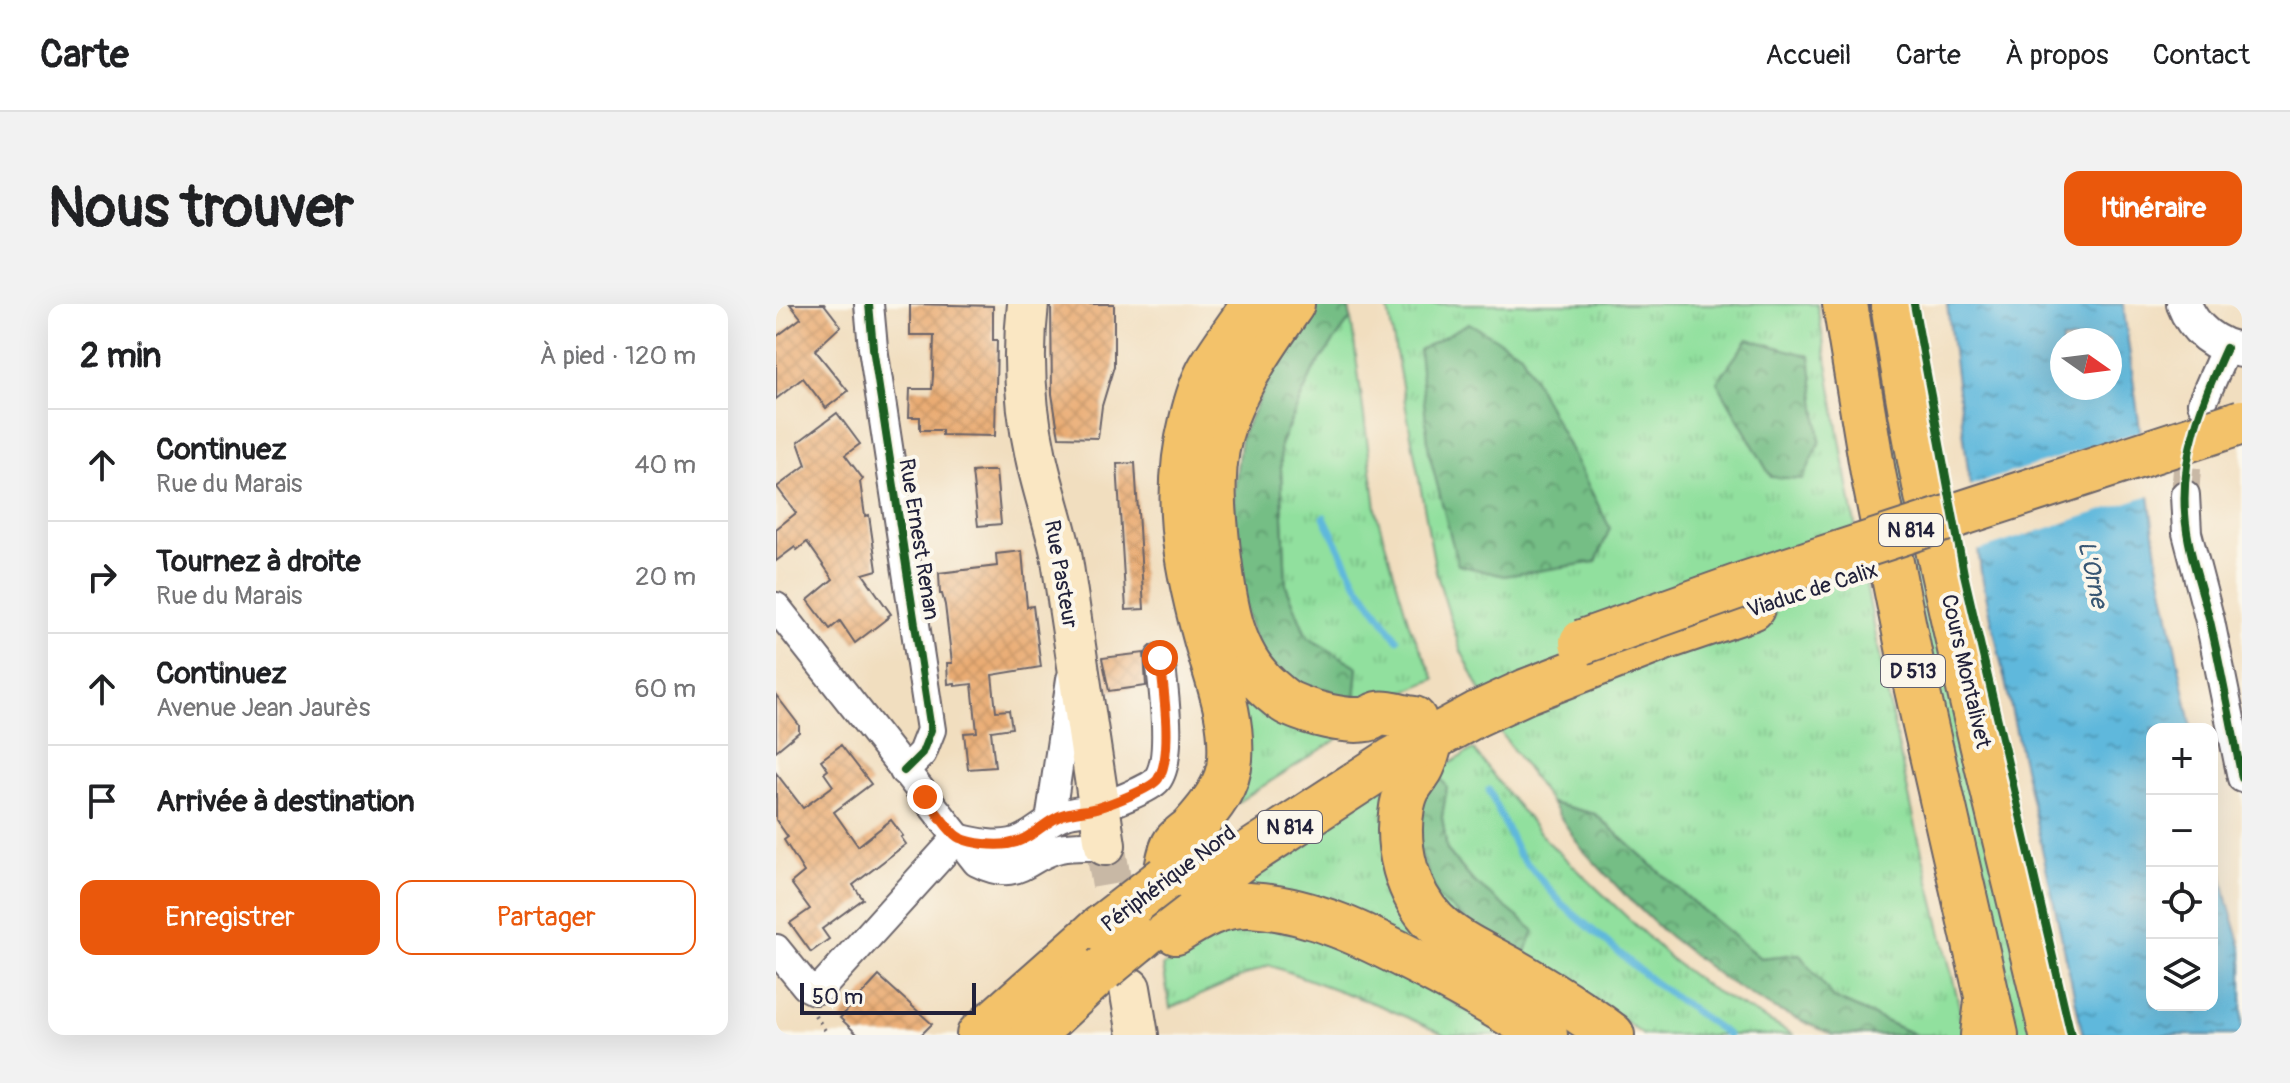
<!DOCTYPE html>
<html lang="fr">
<head>
<meta charset="utf-8">
<style>
  :root { --surface:#fff; --page:#f2f2f2; --text:#202124; --muted:#757577; --line:#e0e0e0; --accent:#ea580c }
  body { margin:0; font-family:Pangolin,sans-serif; background:var(--page); color:var(--text) }
  .controls { position:absolute; right:24px; bottom:24px; display:grid; overflow:hidden; border-radius:16px; box-shadow:0 8px 32px #0002 }
  .controls button { width:72px; height:72px; display:grid; place-items:center; padding:0; border:0; border-bottom:2px solid var(--line); background:var(--surface); color:var(--text); font:40px sans-serif }
  .compass { position:absolute; left:1274px; top:24px; width:72px; height:72px; border-radius:50%; background:var(--surface); box-shadow:0 8px 32px #0002; rotate:104deg }
  .scale { position:absolute; left:24px; bottom:20px; width:176px; box-sizing:border-box; padding-left:8px; border:4px solid #22223b; border-top:0; font-size:22px; line-height:28px; white-space:nowrap; color:#22223b; -webkit-text-stroke:6px #fbf7ec; paint-order:stroke }
  .stop { position:absolute; width:24px; height:24px; margin:-18px; border:6px solid #ea580c; border-radius:50%; background:#fff }
  .stop.end { background:#ea580c; border-color:#fff; box-shadow:0 2px 8px #0008 }
  .list { margin:0; padding:0; list-style:none }
  h2 { display:flex; justify-content:space-between; align-items:center; height:104px; margin:0; padding:0 32px; font-size:34px }
  h2 small { font-size:26px; font-weight:400; color:var(--muted) }
  .list li { display:grid; grid-template-columns:52px 1fr auto; gap:24px; align-items:center; box-sizing:border-box; height:112px; padding:0 32px; border-top:2px solid var(--line) }
  .list b { display:block; font-size:30px; white-space:nowrap }
  .list p { margin:0; font-size:26px; white-space:nowrap; color:var(--muted) }
  .list em { font-size:26px; font-style:normal; color:var(--muted) }
  .actions { display:flex; gap:16px; padding:24px 32px }
  .actions a { flex:1; padding:18px 0; border:2px solid var(--accent); border-radius:16px; text-align:center; font-size:28px; color:var(--accent) }
  .actions .main { background:var(--accent); color:#fff }
  .icon { flex:none; width:44px; height:44px; fill:none; stroke:currentColor; stroke-width:2; stroke-linecap:round; stroke-linejoin:round }
  .map { position:relative; flex:none; width:1466px; height:731px; overflow:hidden; border-radius:16px }
  header { display:flex; align-items:center; gap:48px; box-sizing:border-box; height:112px; padding:0 40px; background:var(--surface); border-bottom:2px solid var(--line) }
  header strong { font-size:38px }
  nav { display:flex; gap:44px; margin-inline-start:auto; font-size:28px }
  .intro { display:flex; align-items:center; justify-content:space-between; box-sizing:border-box; height:192px; padding:0 48px }
  h1 { margin:0; font-size:56px }
  .button { padding:20px 36px; border-radius:16px; background:var(--accent); color:#fff; font-size:28px; font-weight:700 }
  main { display:flex; gap:48px; padding:0 48px }
  aside { flex:1; background:var(--surface); border-radius:16px; box-shadow:0 8px 32px #0002 }
  .map>svg:first-child { display:block }
  .grass { fill:url(#grass-tufts); stroke:#5a816c; stroke-width:2 }
  .forest { fill:url(#forest-crowns); stroke:#4b7060; stroke-width:2 }
  .water { fill:url(#water-ripples); stroke:#406d8c; stroke-width:2; fill-rule:evenodd }
  .pier { fill:#f1debf }
  .lines { fill:none; stroke-linecap:round; stroke-linejoin:round }
  .stream { stroke:#5eb8dc; stroke-width:7 }
  .building { fill:url(#building-cross-hatch) }
  .minor-tunnel { stroke:#c8b8a5; stroke-width:28; stroke-dasharray:28 14; stroke-linecap:butt }
  .secondary-tunnel { stroke:#c8b8a5; stroke-width:40; stroke-dasharray:40 20; stroke-linecap:butt }
  .minor-casing { stroke:#6a6469; stroke-width:32 }
  .tertiary-casing { stroke:#6a6469; stroke-width:38 }
  .secondary-casing { stroke:#6a6469; stroke-width:44 }
  .primary-casing { stroke:#6a6469; stroke-width:48 }
  .trunk-casing { stroke:#6a6469; stroke-width:48 }
  .path { stroke:#6a6469; stroke-width:4; stroke-dasharray:2 6; stroke-linecap:butt }
  .minor { stroke:#fff; stroke-width:28 }
  .tertiary { stroke:#fff; stroke-width:34 }
  .secondary { stroke:#fae7c3; stroke-width:40 }
  .primary { stroke:#f3c26a; stroke-width:44 }
  .trunk { stroke:#f3c26a; stroke-width:44 }
  .trunk-bridge-casing { stroke:#6a6469; stroke-width:48; stroke-linecap:butt }
  .trunk-bridge { stroke:#f3c26a; stroke-width:44 }
  .cycleway-casing { stroke:#fbf7ec; stroke-width:13 }
  .cycleway { stroke:#1b5e20; stroke-width:8 }
  .route { stroke:#ea580c; stroke-width:10 }
  .labels { text-anchor:middle; stroke-width:8; stroke-linejoin:round; paint-order:stroke }
  .shield { fill:#fbf7ec; stroke:#636270; stroke-width:2 }
  .shield-label { font-size:20px; font-weight:bold; fill:#22223b }
  .street-label { font-size:22px; fill:#22223b; stroke:#fbf7ec }
  .water-label { font-size:24px; font-style:italic; fill:#375673; stroke:#fbf7ec }
</style>
</head>
<body>
<header>
<strong>Carte</strong>
<nav><a>Accueil</a><a>Carte</a><a>À propos</a><a>Contact</a></nav>
</header>
<div class="intro"><h1>Nous trouver</h1><a class="button">Itinéraire</a></div>
<main>
<aside>
<h2>2 min<small>À pied · 120 m</small></h2>
<ul class="list">
<li><svg class="icon" aria-label="ahead" viewBox="0 0 24 24"><path d="M12 20V5M6 11l6-6 6 6"/></svg><div><b>Continuez</b><p>Rue du Marais</p></div><em>40 m</em></li>
<li><svg class="icon" aria-label="right" viewBox="0 0 24 24"><path d="M7 20v-9h11M14 6l5 5-5 5"/></svg><div><b>Tournez à droite</b><p>Rue du Marais</p></div><em>20 m</em></li>
<li><svg class="icon" aria-label="ahead" viewBox="0 0 24 24"><path d="M12 20V5M6 11l6-6 6 6"/></svg><div><b>Continuez</b><p>Avenue Jean Jaurès</p></div><em>60 m</em></li>
<li><svg class="icon" aria-label="arrive" viewBox="0 0 24 24"><path d="M6 21V4h12l-3 4 3 4H6"/></svg><div><b>Arrivée à destination</b></div></li>
</ul>
<div class="actions"><a class="main">Enregistrer</a><a>Partager</a></div>
</aside>
<div class="map">
<svg width="1466" height="731" viewBox="0 0 1466 731">
  <defs>
    <pattern id="grass-tufts" width="24" height="20" patternUnits="userSpaceOnUse" patternTransform="scale(2)"><rect width="24" height="20" fill="#91e09e"/><path d="M3 7l-1-3M5 7V3M7 7l1-3M15 17l-1-3M17 17v-4M19 17l1-3" fill="none" stroke="#7dc089"/></pattern>
    <pattern id="forest-crowns" width="20" height="18" patternUnits="userSpaceOnUse" patternTransform="scale(2)"><rect width="20" height="18" fill="#74be85"/><path d="M2 6a3 3 0 1 1 6 0M12 15a3 3 0 1 1 6 0" fill="none" stroke="#5f9a6e"/></pattern>
    <pattern id="water-ripples" width="26" height="14" patternUnits="userSpaceOnUse" patternTransform="scale(2)"><rect width="26" height="14" fill="#5eb8dc"/><path d="M2 4q2-2 4 0t4 0M15 11q2-2 4 0t4 0" fill="none" stroke="#4d95b4"/></pattern>
    <pattern id="building-cross-hatch" width="8" height="8" patternUnits="userSpaceOnUse" patternTransform="scale(2)"><rect width="8" height="8" fill="#eaac73"/><path d="M0 0l8 8M0 8l8-8" fill="none" stroke="#c89464"/></pattern>
  </defs>
  <rect width="100%" height="100%" fill="#fbf7ec"/>
  <filter id="ink" filterUnits="userSpaceOnUse"><feTurbulence type="fractalNoise" baseFrequency=".0125" numOctaves="2"/><feDisplacementMap in="SourceGraphic" scale="16" xChannelSelector="R" yChannelSelector="G"/><feConvolveMatrix kernelMatrix="1 2 1 2 8 2 1 2 1" color-interpolation-filters="sRGB"/></filter>
  <filter id="wash" filterUnits="userSpaceOnUse"><feTurbulence type="fractalNoise" baseFrequency=".006" numOctaves="4" result="noise"/><feDisplacementMap in="SourceGraphic" scale="32" xChannelSelector="R" yChannelSelector="G"/><feGaussianBlur stdDeviation="1.8" result="paint"/><feColorMatrix in="noise" values="0 0 0 0 0 0 0 0 0 0 0 0 0 0 0 0 0 1.4 0 .05"/><feComposite in="paint" operator="in"/></filter>
  <g filter="url(#wash)">
    <rect width="100%" height="100%" fill="#f1debf"/>
    <g class="grass">
      <path d="M611 0H1041C1068 162 1096 323 1131 483 1149 566 1171 648 1190 731H1140L1058 694 1023 650 984 654 919 600 819 510 775 499 726 430 684 345 660 268Z"/>
      <path d="M1082 0H1104L1257 731H1230Z"/>
      <path d="M575 14 601 211 634 323 659 375 611 395 579 396 582 363 531 333 510 281 504 141 538 65Z"/>
      <path d="M457 368 563 434 454 503Z"/>
      <path d="M697 445 734 493 770 536 896 656 933 684 1018 731H867L829 701 748 653 718 595 696 576 671 546 666 513 671 483 660 468Z"/>
      <path d="M619 469 611 502 825 731H784L573 616 402 618Z"/>
      <path d="M476 623 519 628 565 645 664 691 732 731H670L610 704 493 661 394 704 387 662 435 634Z"/>
    </g>
    <g class="forest">
      <path d="M540 0H572L575 14 538 65 504 141 510 281 531 333 582 363 579 396 542 393 510 379 487 355 472 316 460 252 458 189 465 132 493 76 531 9Z"/>
      <path d="M693 19 745 49 834 224 820 258 728 272 682 261 653 149 643 46Z"/>
      <path d="M972 35 1034 52 1044 138 1027 175 995 173 941 78Z"/>
      <path d="M660 468 671 483 666 513 671 546 696 576 758 626 748 653 712 633 661 593 634 519Z"/>
      <path d="M775 499 819 510 919 600 984 654 1023 650 1058 694 1140 731H1057L997 704 948 675 889 629 849 591 805 544Z"/>
    </g>
    <path class="water" d="M1171 0H1347L1382 258 1416 425H1376V701H1436V521L1452 598 1466 646V731H1307L1205 268ZM1286 36H1334V84H1286Z"/>
    <path class="pier" d="M1369 126 1377 190 1198 248 1190 183Z"/>
    <g class="lines">
      <g class="stream">
        <path d="M548 213 580 278 621 335"/>
        <path d="M713 486 742 549 787 601 875 676 952 731"/>
      </g>
    </g>
    <g id="blocks">
      <g class="building">
        <path d="M14 0H48L65 22 39 46 72 87 50 104 27 74 0 95V33L25 14Z"/>
        <path d="M134 0 217 2V36H221L219 132 166 131V126H144V113H133L134 85H156L157 72 158 31H134Z"/>
        <path d="M275 0H338V62L326 102 322 134 283 133 276 90Z"/>
        <path d="M61 109 84 140 69 151 87 175 84 178 89 212 93 211 101 266 87 270 115 310 112 312 113 313 79 339 64 317 54 325 32 296 57 275 31 238 21 246 19 243 0 257V225L20 209 1 183 30 161 22 138Z"/>
        <path d="M359 159 368 305 350 306 341 160Z"/>
        <path d="M209 167H220L225 220 202 222 196 168Z"/>
        <path d="M246 247 251 303 257 302 265 363 216 371 220 407 233 406 236 424 215 427 219 463 192 465 188 429 201 428 196 380 179 382V379L172 380 171 359H176L169 301 166 290H164L163 269 221 262 220 250Z"/>
        <path d="M368 349 370 382 333 387 326 354Z"/>
        <path d="M0 391 23 421V428L0 447Z"/>
        <path d="M65 441 95 480 58 508 82 542 115 516 127 532 125 533 130 540 77 581 87 595 46 625 53 635 35 648 14 619 34 605 15 579 28 568 8 536 12 533 0 516V469L27 504 57 482 48 469 52 466 45 456Z"/>
        <path d="M103 672 156 720 145 731H82L64 714Z"/>
      </g>
    </g>
  </g>
  <g filter="url(#ink)">
    <use href="#blocks" fill-opacity="0" stroke="#6a6469" stroke-width="2"/>
    <g class="lines">
      <path class="minor-tunnel" d="M1409 191 1412 152 1419 123"/>
      <path class="secondary-tunnel" d="M329 541 346 640"/>
      <g class="minor-casing">
        <g id="minor">
          <path d="M93 0 97 44 155 426 146 449 128 467"/>
          <path d="M1426 99 1450 44"/>
          <path d="M1409 191 1411 229 1434 317 1466 474"/>
          <path d="M0 303 201 558C244 580 249 552 284 544 299 541 314 543 329 541"/>
          <path d="M274 517 295 375"/>
          <path d="M181 534C199 538 218 543 236 539 257 534 269 516 290 510 299 507 310 507 320 504 332 501 374 485 381 476 398 454 387 381 384 354"/>
          <path d="M0 645 30 682 38 686 45 684 181 534"/>
        </g>
      </g>
      <g class="tertiary-casing">
        <path id="tertiary" d="M1408 0C1417 25 1440 43 1466 46"/>
      </g>
      <g class="secondary-casing">
        <g id="secondary">
          <path d="M252 0C246 51 249 103 260 153 267 186 278 217 285 249L329 541"/>
          <path d="M354 684 362 731"/>
        </g>
      </g>
      <g class="primary-casing">
        <g id="primary">
          <path d="M1069 0 1097 169 1137 368 1220 731"/>
          <path d="M1117 0C1154 246 1219 489 1276 731"/>
        </g>
      </g>
      <g class="trunk-casing">
        <g id="trunk">
          <path d="M516 0C491 36 464 74 449 115 433 158 437 203 442 247 448 296 454 352 495 386 501 391 507 397 514 400 534 409 570 419 591 415 595 415 598 411 602 410 612 408 627 414 638 415"/>
          <path d="M655 436C652 446 650 457 645 465 634 482 630 483 626 503 619 542 631 590 659 618 679 638 707 650 732 664 767 684 803 706 836 731"/>
          <path d="M389 574C392 564 393 548 399 539 404 533 412 528 417 523 434 504 453 481 454 455 457 410 440 373 429 331 409 257 397 192 416 116 420 99 425 81 434 65 447 43 464 21 478 0"/>
          <path d="M400 628C422 614 445 600 473 601 535 604 592 633 646 661 688 683 728 706 769 731"/>
          <path d="M362 636 412 594 469 552 618 455 701 410 751 387 888 334 976 304"/>
          <path d="M203 731 323 625"/>
          <path d="M256 731 327 665"/>
          <path d="M1207 731 1211 697"/>
        </g>
      </g>
      <path class="path" d="M39 711 52 731"/>
      <use href="#minor" class="minor"/>
      <use href="#tertiary" class="tertiary"/>
      <use href="#secondary" class="secondary"/>
      <use href="#primary" class="primary"/>
      <use href="#trunk" class="trunk"/>
      <g class="trunk-bridge-casing">
        <g id="trunk-bridge">
          <path d="M806 338 969 280 1466 118"/>
          <path d="M323 625 389 574"/>
          <path d="M327 665 362 636"/>
        </g>
      </g>
      <use href="#trunk-bridge" class="trunk-bridge"/>
      <g class="cycleway-casing">
        <g id="cycleway">
          <path d="M93 0 97 44 155 426 146 449 128 467"/>
          <path d="M1138 0 1188 270 1295 731"/>
          <path d="M1450 44C1426 97 1405 150 1409 209 1411 245 1425 282 1434 317 1446 369 1455 421 1466 474"/>
        </g>
      </g>
      <use href="#cycleway" class="cycleway"/>
    </g>
  </g>
  <g class="lines" filter="url(#ink)">
    <path class="route" d="M149 493C157 503 174 530 184 534 198 540 218 542 232 540 254 537 266 519 286 511 297 507 310 507 321 504 334 500 375 485 382 475 398 451 387 383 384 354"/>
  </g>
  <g class="labels">
    <g class="shield">
      <rect x="1103" y="210" width="64" height="32" rx="6"/>
      <rect x="1105" y="351" width="64" height="32" rx="6"/>
      <rect x="482" y="507" width="64" height="32" rx="6"/>
    </g>
    <g class="shield-label">
      <text x="1135" y="233">N 814</text>
      <text x="1137" y="374">D 513</text>
      <text x="514" y="530">N 814</text>
    </g>
    <g class="street-label">
      <text transform="translate(144 235) rotate(81)" y="8">Rue Ernest Renan</text>
      <text transform="translate(286 270) rotate(80)" y="8">Rue Pasteur</text>
      <text transform="translate(1036 285) rotate(-18)" y="8">Viaduc de Calix</text>
      <text transform="translate(1191 367) rotate(77)" y="8">Cours Montalivet</text>
      <text transform="translate(392 574) rotate(-37)" y="8">Périphérique Nord</text>
    </g>
    <g class="water-label">
      <text transform="translate(1317 270) rotate(78)" y="8">L'Orne</text>
    </g>
  </g>
</svg>
<div class="controls">
<button>+</button>
<button>−</button>
<button><svg class="icon" aria-label="locate" viewBox="0 0 24 24"><circle cx="12" cy="12" r="6"/><path d="M12 2v4M12 18v4M2 12h4M18 12h4"/></svg></button>
<button><svg class="icon" aria-label="layers" viewBox="0 0 24 24"><path d="M12 4l9 5-9 5-9-5zM3 14l9 5 9-5"/></svg></button>
</div>
<svg class="compass" viewBox="-18 -18 36 36"><path d="M0-13l5 13h-10z" fill="#e53935"/><path d="M0 13l5-13h-10z" fill="#757577"/></svg>
<div class="scale">50 m</div>
<div class="stop" style="left:384px;top:354px"></div>
<div class="stop end" style="left:149px;top:493px"></div>
</div>
</main>
</body>
</html>
